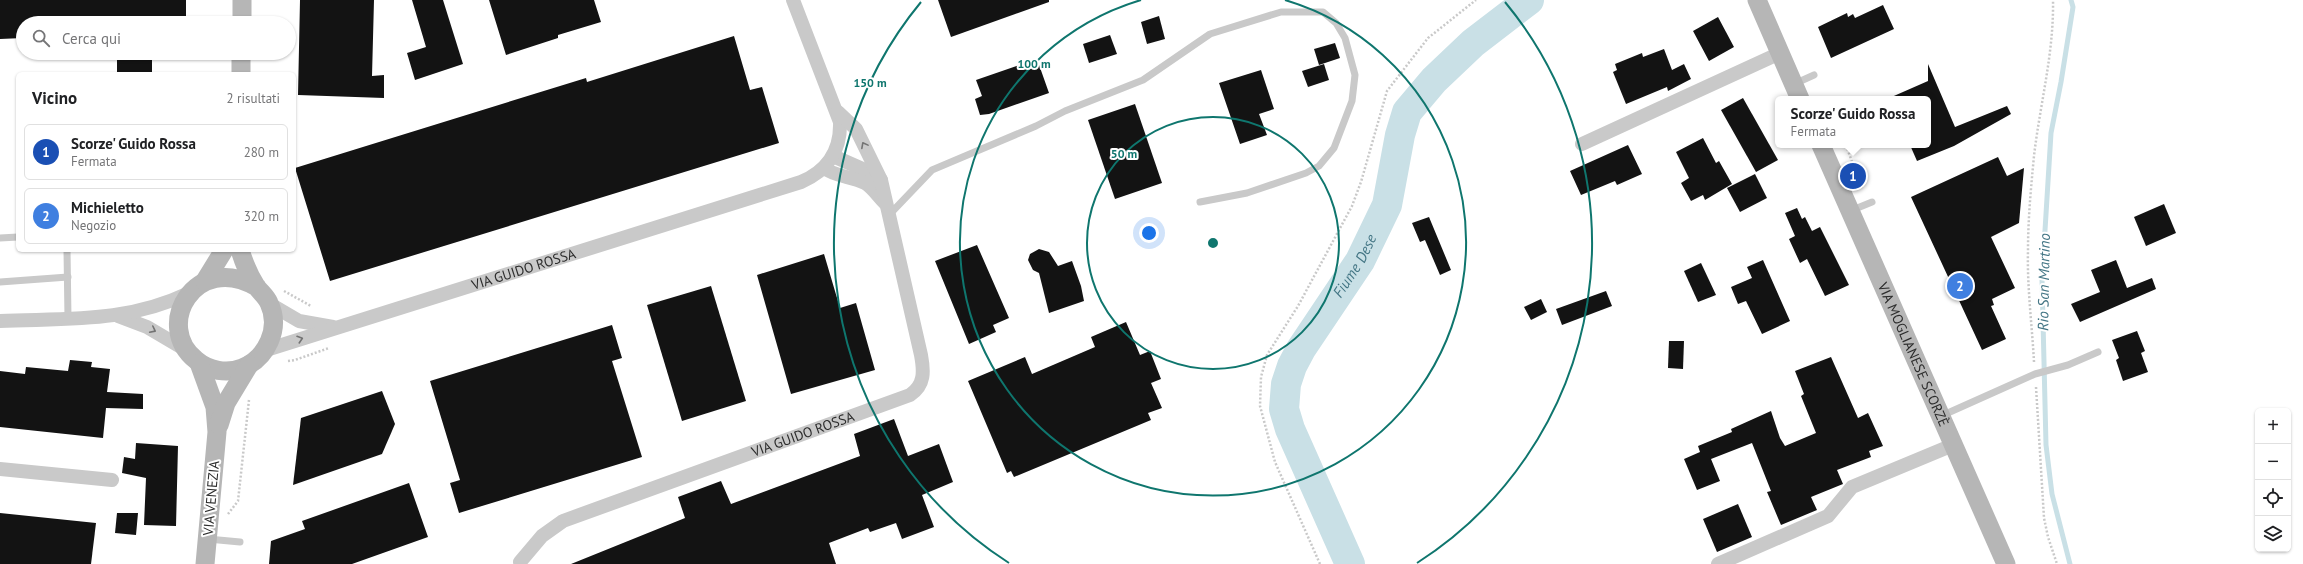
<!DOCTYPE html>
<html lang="it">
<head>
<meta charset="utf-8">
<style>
  :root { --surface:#fff; --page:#f6f6f6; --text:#202124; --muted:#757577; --line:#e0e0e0; --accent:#ea580c }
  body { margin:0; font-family:"PT Sans",sans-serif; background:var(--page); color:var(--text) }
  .controls { position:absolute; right:12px; bottom:12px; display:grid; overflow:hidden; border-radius:6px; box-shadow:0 1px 3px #0004 }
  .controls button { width:36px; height:36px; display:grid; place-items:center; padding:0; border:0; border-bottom:1px solid var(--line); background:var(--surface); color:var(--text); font:20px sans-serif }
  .you { position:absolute; left:1149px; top:233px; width:14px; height:14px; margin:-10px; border:3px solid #fff; border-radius:50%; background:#1a73e8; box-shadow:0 0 0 6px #1a73e833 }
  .badge { display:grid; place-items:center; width:26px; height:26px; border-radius:50%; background:var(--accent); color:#fff; font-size:13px; font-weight:700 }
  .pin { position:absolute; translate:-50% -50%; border:2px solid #fff; box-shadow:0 1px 4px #0006 }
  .popup { position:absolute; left:1775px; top:96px; width:156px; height:52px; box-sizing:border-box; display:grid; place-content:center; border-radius:6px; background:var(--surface); filter:drop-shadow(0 1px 3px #0005); font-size:13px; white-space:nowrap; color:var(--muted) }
  .popup b { font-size:15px; color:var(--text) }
  .popup::after { content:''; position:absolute; left:50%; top:100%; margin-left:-8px; border:8px solid transparent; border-top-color:var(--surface) }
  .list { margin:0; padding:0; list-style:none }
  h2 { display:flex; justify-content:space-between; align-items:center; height:52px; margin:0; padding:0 16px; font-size:17px }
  h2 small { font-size:13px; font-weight:400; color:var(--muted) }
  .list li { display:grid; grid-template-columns:26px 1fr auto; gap:12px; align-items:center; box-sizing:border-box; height:56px; margin:0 8px 8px; padding:0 8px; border:1px solid var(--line); border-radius:6px }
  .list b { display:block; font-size:15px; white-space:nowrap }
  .list p { margin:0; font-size:13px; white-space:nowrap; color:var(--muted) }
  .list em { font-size:13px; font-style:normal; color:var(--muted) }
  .icon { flex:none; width:22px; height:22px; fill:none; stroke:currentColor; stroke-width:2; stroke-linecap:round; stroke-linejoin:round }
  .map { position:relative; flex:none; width:2303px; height:564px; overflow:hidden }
  .search { position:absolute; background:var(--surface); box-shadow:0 1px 3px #0004; left:16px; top:16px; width:280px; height:44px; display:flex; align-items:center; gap:10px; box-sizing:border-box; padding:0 14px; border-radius:22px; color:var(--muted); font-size:15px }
  .panel { position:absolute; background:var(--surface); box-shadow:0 1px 3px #0004; left:16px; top:72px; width:280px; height:180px; border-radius:6px }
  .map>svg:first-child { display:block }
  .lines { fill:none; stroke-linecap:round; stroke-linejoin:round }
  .stream { stroke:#c9e0e6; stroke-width:5 }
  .river { stroke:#c9e0e6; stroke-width:30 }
  .building { fill:#131313 }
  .path { stroke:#c9c9c9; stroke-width:2.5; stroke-dasharray:2 2; stroke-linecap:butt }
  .service { stroke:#c9c9c9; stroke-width:7 }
  .minor { stroke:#c9c9c9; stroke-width:14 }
  .secondary { stroke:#b6b6b6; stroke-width:19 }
  .oneway { stroke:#737373 }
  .ring { fill:none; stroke:#0f766e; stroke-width:2 }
  .labels { text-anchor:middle; stroke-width:4; stroke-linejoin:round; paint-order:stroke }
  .street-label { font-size:14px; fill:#2c2c2c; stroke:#fff }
  .water-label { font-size:15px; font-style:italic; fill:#447685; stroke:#fff }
  .centre { fill:#0f766e; stroke:#fff; stroke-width:2 }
  .ring-label { font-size:12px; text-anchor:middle; font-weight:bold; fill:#0f766e; stroke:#fff; stroke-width:4; stroke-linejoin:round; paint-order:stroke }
</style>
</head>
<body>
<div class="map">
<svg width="2303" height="564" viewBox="0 0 2303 564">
  <rect width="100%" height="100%" fill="#fff"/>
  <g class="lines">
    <path class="stream" d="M2070 564 2052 494 2046 445 2042 279 2051 133 2061 82 2073 7 2071 0"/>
    <path class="river" id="s1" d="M1350 564 1290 429 1284 409 1286 384 1292 366 1301 349 1360 261 1387 205 1400 135 1407 112 1434 80 1473 43 1529 0"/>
  </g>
  <g class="building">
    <path d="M0 0H186V21L23 23V38L0 39Z"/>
    <path d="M300 0H374L372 76 384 75V98L298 95Z"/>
    <path d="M412 0H443L463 64 415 80 407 53 426 47Z"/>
    <path d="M489 0H594L601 22 558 35V38L506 55Z"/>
    <path d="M938 0H1049V2L951 37Z"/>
    <path d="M1883 5 1894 29 1831 58 1818 27 1847 13 1848 17 1853 14 1855 18Z"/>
    <path d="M1159 16 1165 39 1147 44 1141 22Z"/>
    <path d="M1718 17 1734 47 1709 61 1693 31Z"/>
    <path d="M1110 35 1117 54 1089 63 1083 44Z"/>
    <path d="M734 36 750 90 762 87 779 143 330 281 295 168 586 78 587 82Z"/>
    <path d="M1335 43 1340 58 1319 65 1314 49Z"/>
    <path d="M1664 49 1672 70 1684 64 1691 79 1668 91 1667 87 1626 104 1613 72 1617 70 1615 64 1642 53 1643 57Z"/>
    <rect x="117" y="57" width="35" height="17"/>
    <path d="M1037 59 1049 93 989 114 980 115 975 99 982 96 976 80Z"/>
    <path d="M1324 64 1329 80 1308 87 1302 71Z"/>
    <path d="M1928 64 1955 127 2007 106 2011 114 1954 146 1917 161 1910 145H1928V99H1887L1928 81Z"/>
    <path d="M1261 70 1274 109 1259 114 1267 135 1240 144 1219 83Z"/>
    <path d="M1743 98 1778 160 1756 172 1721 110Z"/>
    <path d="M1135 104 1162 183 1115 199 1088 120Z"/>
    <path d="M1703 138 1716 163 1719 161 1732 184 1705 200 1703 195 1691 201 1681 183 1689 178 1676 152Z"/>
    <path d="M1628 145 1642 174 1617 185 1615 181 1581 195 1570 171Z"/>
    <path d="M1998 157 2007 176 2024 168 2019 223 1991 237 2015 288 1992 299 1994 305 1991 306 2006 339 1982 350 1911 197Z"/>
    <path d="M1755 174 1767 198 1740 212 1727 188Z"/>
    <path d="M2164 204 2176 233 2146 246 2134 217Z"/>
    <path d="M1797 208 1802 219 1805 217 1812 231 1820 227 1849 285 1825 296 1807 259 1800 263 1789 239 1795 236 1785 213Z"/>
    <path d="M1429 217 1451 270 1440 275 1425 240 1420 242 1412 223Z"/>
    <path d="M977 245 1009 318 993 325 996 332 969 344 935 261Z"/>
    <path d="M1039 249 1049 252 1058 266 1072 261 1081 286 1084 301 1049 313 1039 273 1033 270 1028 260 1030 254Z"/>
    <path d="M824 254 840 308 856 303 875 370 791 394 757 275Z"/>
    <path d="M1763 260 1790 321 1762 334 1746 301 1738 304 1731 287 1752 278 1747 267Z"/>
    <path d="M2116 260 2127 288 2152 278 2156 289 2080 322 2071 304 2100 292 2091 270Z"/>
    <path d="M1701 263 1716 295 1698 302 1684 271Z"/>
    <path d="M711 286 746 401 682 421 647 305Z"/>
    <path d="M1606 291 1612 306 1562 325 1556 309Z"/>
    <path d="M1541 299 1547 312 1531 320 1524 307Z"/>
    <path d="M1126 322 1140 355 1150 351 1161 379 1151 383 1162 408 1148 413 1151 420 1014 477 1011 471 1007 473 968 381 1025 357 1032 374 1095 347 1091 337Z"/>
    <path d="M612 325 622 358 612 361 642 457 459 513 450 483 460 480 430 381Z"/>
    <path d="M2137 331 2145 351 2141 353 2148 372 2123 381 2116 360 2119 358 2112 340Z"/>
    <path d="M1669 341H1684L1683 369 1668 368Z"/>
    <path d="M1831 357 1858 418 1868 413 1883 446 1869 451 1871 457 1837 470 1843 484 1811 497 1817 510 1781 525 1767 492 1771 491 1752 443 1711 459 1720 481 1697 490 1684 459 1700 452 1698 446 1732 432 1731 429 1771 411 1780 438 1785 446 1816 433 1801 396 1804 394 1795 371Z"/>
    <path d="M70 360 92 362 91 367 110 369 107 392 143 394V409L106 408 103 438 0 427V371L25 374 26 367 68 371Z"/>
    <path d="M382 391 395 424 382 454 293 485 301 418Z"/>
    <path d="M894 419 908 456 939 444 953 482 922 495 934 527 902 539 896 523 870 532 868 528 829 543 836 564H571L685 518 678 497 721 481 731 504 860 456 854 434Z"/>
    <path d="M136 443 178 446 176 526 144 525 146 478 122 473 124 457 135 459Z"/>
    <path d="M409 483 428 537 352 564H269L271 541 305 529 302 521Z"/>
    <path d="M1738 504 1752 537 1717 552 1703 519Z"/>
    <path d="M0 513 96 523 91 564H0Z"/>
    <path d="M117 513H138L136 535 115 533Z"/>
  </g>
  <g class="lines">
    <g class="path">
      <path d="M1846 145 1862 190"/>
      <path d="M284 291 311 306"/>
      <path d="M288 361 295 360 329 348"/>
      <path d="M2034 362C2032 325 2027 287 2028 250 2028 219 2031 187 2034 156 2040 104 2054 53 2053 0"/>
      <path d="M2036 387 2044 518 2048 537 2057 564"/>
      <path d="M228 514 238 501 249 400"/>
      <path d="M1320 564 1275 462 1260 406 1261 377 1267 355 1298 306 1352 206 1361 182 1387 91 1428 38 1476 0"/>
    </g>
    <g class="service">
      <path d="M1794 84 1814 75"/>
      <path d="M1850 211 1872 202"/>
      <path d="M889 215 932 170 1036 126 1065 111 1143 80 1210 34 1281 12H1323L1336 23 1345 38 1355 75 1352 101 1334 148 1319 166 1306 173 1247 193 1200 202"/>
      <path d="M0 238 18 237"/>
      <path d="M67 250 68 318"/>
      <path d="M0 282 68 277"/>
      <path d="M1941 416 2035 374 2068 365 2098 352"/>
      <path d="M208 539 240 542"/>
    </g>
    <g class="minor">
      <path d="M1582 144 1780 53"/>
      <path d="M833 156 867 171 881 180"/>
      <path d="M824 168C836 177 851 176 865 183 872 187 879 197 885 203"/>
      <path d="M270 304 299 321 333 327"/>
      <path d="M118 316 147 327 186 350"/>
      <path d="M0 321C68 318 126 323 189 293"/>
      <path id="s2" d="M266 350 801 182C827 171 841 151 840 122L793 0"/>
      <path d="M0 469 112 480"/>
      <path id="s3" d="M520 562 542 536 563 521 910 395C925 385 924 371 921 355L881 180 856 129 838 112"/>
      <path d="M1718 564 1828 516 1852 487 1953 445"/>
    </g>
    <g class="secondary">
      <path d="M1757 0 1800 99"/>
      <path d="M242 23V0"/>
      <path d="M241 74V53"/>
      <path id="s4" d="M1821 145 2006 564"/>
      <path d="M240 250C244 263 249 275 256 286 260 292 266 296 269 303 281 328 267 358 242 368 227 374 209 371 196 360 153 326 195 251 257 287"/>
      <path d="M205 281 224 250"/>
      <path d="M199 363 215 407 217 432 205 564"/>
      <path d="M219 425 226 403 249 365"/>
    </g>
  </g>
  <defs><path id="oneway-chevron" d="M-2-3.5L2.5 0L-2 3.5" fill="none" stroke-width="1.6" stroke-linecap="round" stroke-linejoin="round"/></defs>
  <g class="oneway">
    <use href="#oneway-chevron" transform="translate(864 145) rotate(-118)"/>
    <use href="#oneway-chevron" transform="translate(153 330) rotate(27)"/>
    <use href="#oneway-chevron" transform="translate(300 339) rotate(-18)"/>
  </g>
  <g class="ring">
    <circle cx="1213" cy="243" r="126"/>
    <path d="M1285 0A253 253 0 1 1 1141 0"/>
    <path d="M1009 563A379 379 0 0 1 921 2M1505 2A379 379 0 0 1 1417 563"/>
  </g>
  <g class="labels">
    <g class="street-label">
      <text dy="5" stroke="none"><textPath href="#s2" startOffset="270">VIA GUIDO ROSSA</textPath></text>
      <text dy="5" stroke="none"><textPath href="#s4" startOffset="229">VIA MOGLIANESE SCORZÈ</textPath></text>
      <text dy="5" stroke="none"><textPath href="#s3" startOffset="315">VIA GUIDO ROSSA</textPath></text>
      <text transform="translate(211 498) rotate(-85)" y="5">VIA VENEZIA</text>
    </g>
    <g class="water-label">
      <text dy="5" stroke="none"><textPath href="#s1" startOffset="331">Fiume Dese</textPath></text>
      <text transform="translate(2044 282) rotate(-89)" y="5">Rio San Martino</text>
    </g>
  </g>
  <circle cx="1213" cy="243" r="6" class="centre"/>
  <g class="ring-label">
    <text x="1034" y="68">100 m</text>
    <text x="870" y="87">150 m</text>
    <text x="1124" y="158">50 m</text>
  </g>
</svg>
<div class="controls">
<button>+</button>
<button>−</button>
<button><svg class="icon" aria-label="locate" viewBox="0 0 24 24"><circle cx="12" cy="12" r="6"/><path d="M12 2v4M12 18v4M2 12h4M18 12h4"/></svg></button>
<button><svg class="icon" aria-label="layers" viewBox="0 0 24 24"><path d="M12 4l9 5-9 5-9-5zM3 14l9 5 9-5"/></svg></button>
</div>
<div class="you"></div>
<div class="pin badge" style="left:1853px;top:176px;background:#1a4fb4">1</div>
<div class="popup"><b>Scorze' Guido Rossa</b>Fermata</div>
<div class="pin badge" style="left:1960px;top:286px;background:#3f7fe0">2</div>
<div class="search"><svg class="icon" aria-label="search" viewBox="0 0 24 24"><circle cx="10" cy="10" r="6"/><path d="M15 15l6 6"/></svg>Cerca qui</div>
<section class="panel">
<h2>Vicino<small>2 risultati</small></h2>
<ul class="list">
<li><span class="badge" style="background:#1a4fb4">1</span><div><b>Scorze' Guido Rossa</b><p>Fermata</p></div><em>280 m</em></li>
<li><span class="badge" style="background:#3f7fe0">2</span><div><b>Michieletto</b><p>Negozio</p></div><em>320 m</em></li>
</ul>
</section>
</div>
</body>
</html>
